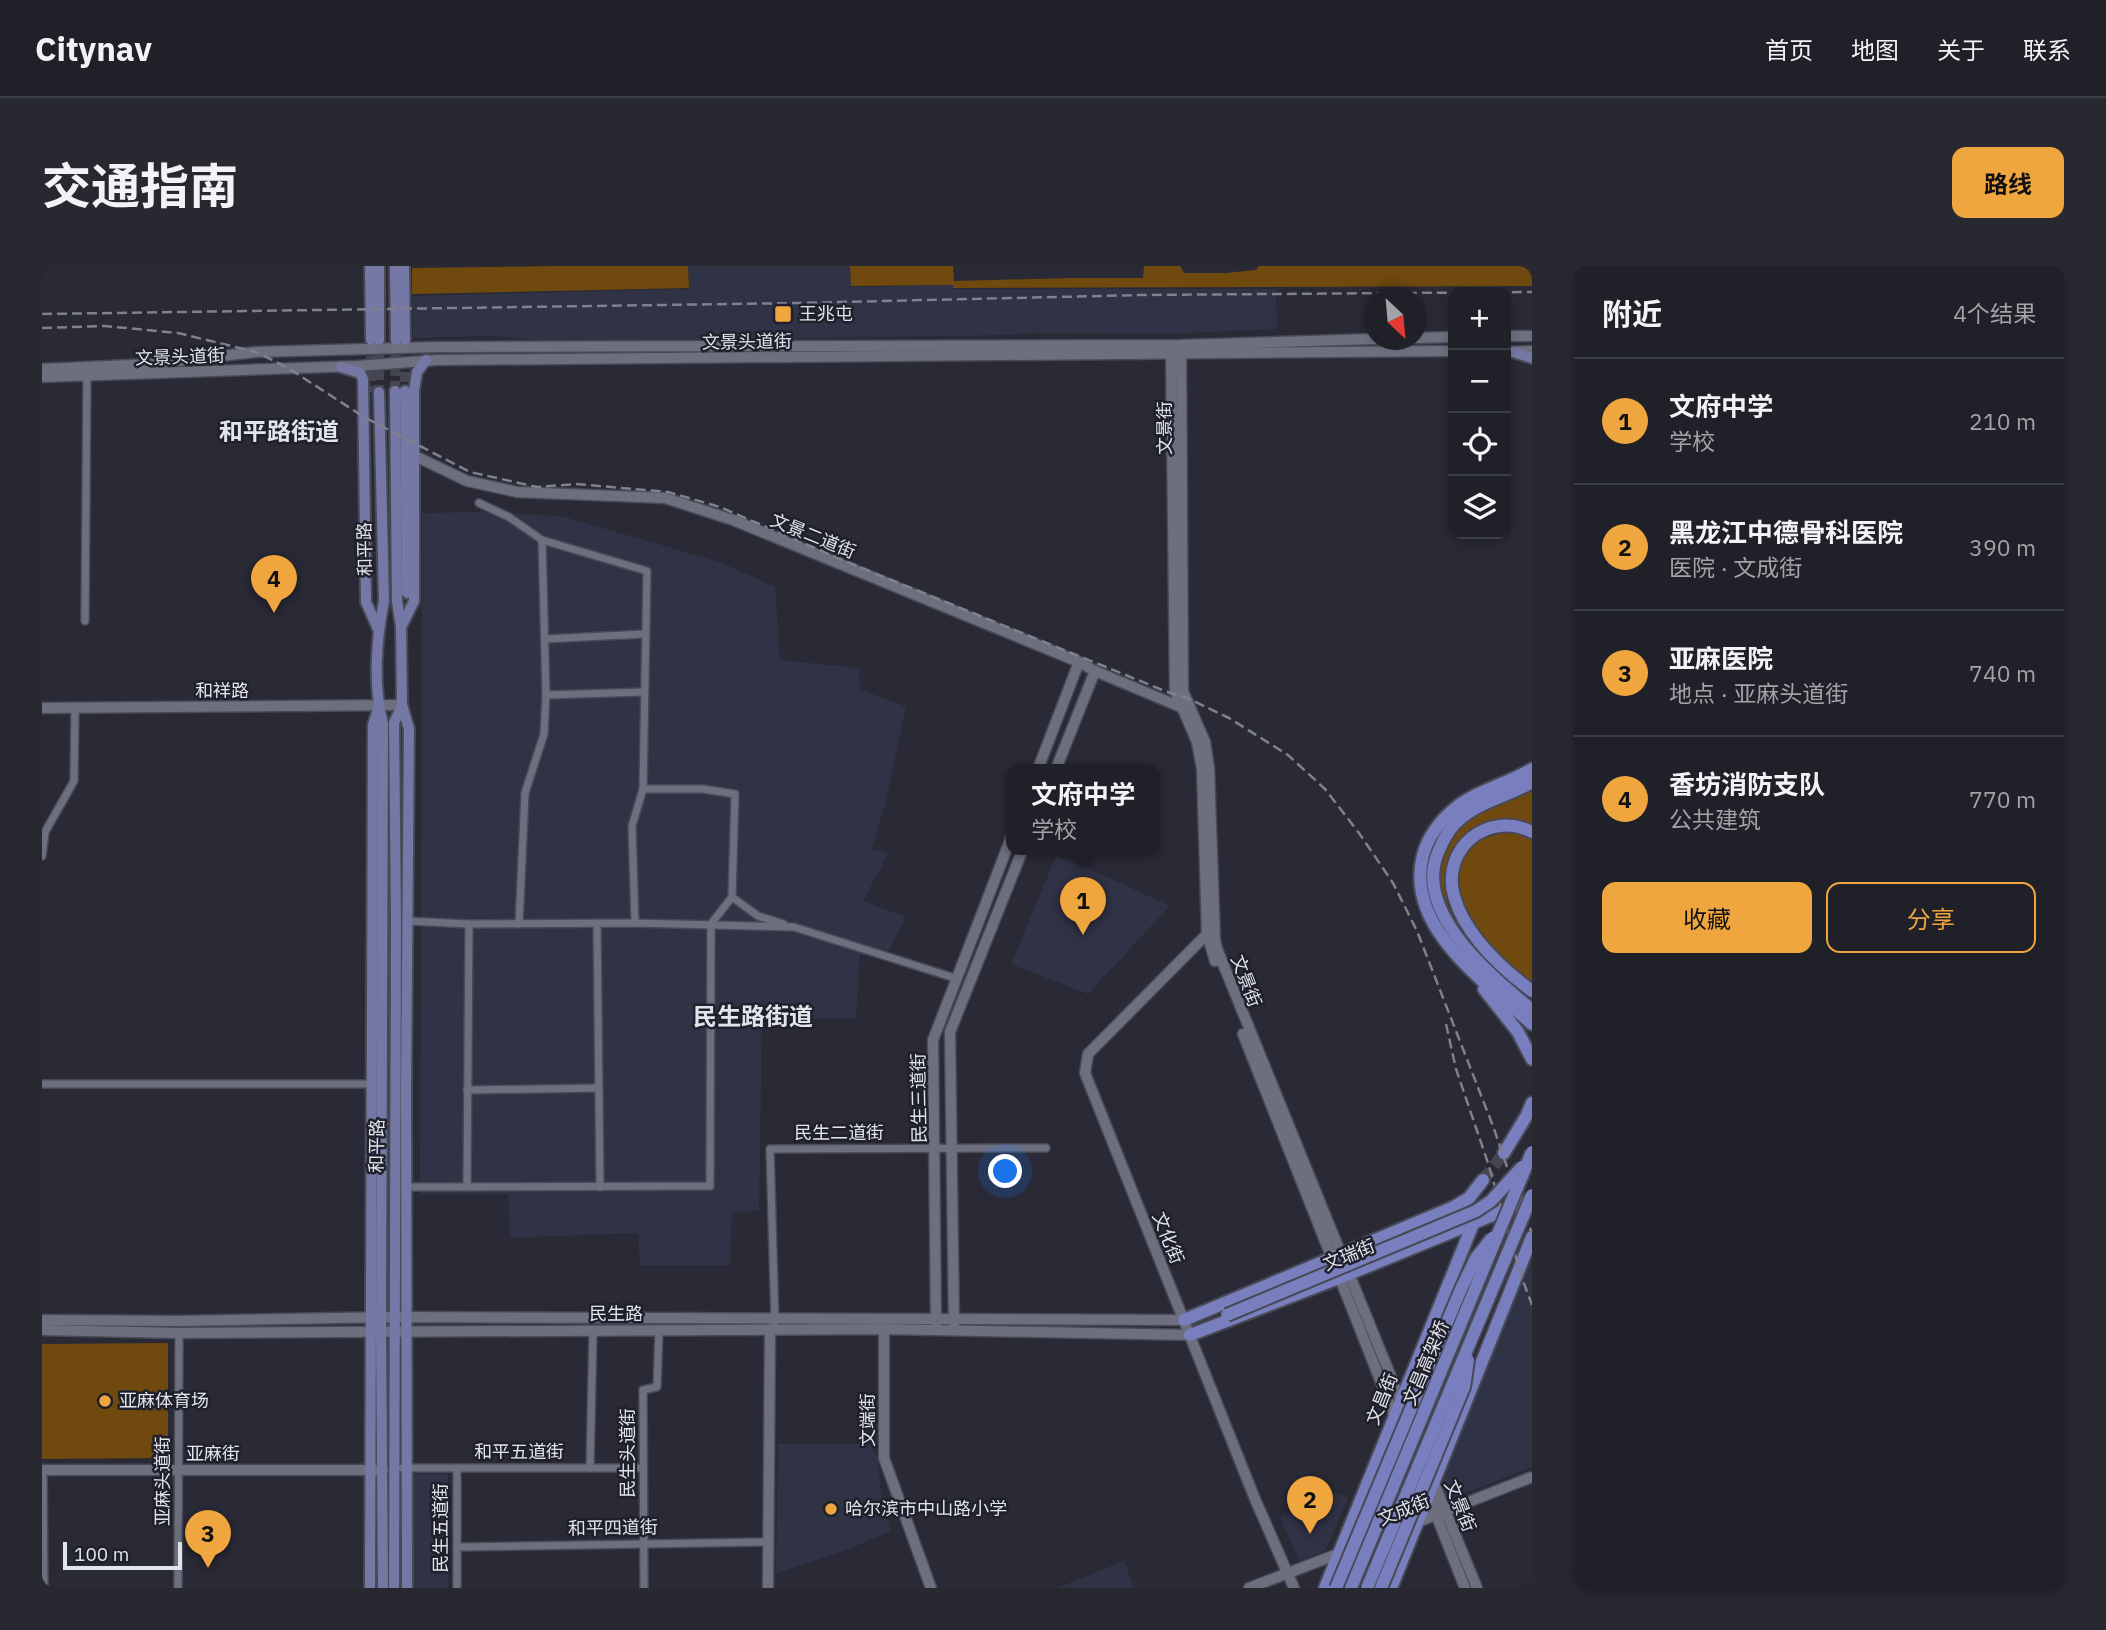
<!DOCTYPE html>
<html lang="zh">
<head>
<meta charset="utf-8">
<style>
  :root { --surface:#1f2028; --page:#272830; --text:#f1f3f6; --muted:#a1a3a8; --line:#3c3e45; --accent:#f0a63e }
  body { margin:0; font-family:"IBM Plex Sans","Noto Sans SC",sans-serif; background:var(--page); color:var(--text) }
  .controls { position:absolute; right:21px; top:21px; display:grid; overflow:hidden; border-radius:14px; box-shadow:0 4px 10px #0003 }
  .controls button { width:63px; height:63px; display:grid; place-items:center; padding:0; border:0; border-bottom:2px solid var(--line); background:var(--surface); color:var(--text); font:35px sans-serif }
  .compass { position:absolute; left:1322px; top:21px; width:63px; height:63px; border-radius:50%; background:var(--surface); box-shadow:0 4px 10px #0003; rotate:154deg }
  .scale { position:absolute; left:21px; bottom:18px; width:119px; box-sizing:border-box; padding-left:7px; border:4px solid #e2e4ec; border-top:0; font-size:19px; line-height:24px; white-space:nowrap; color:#e2e4ec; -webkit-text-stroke:5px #1f202c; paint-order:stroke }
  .you { position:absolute; left:964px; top:906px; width:24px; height:24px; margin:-18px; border:5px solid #fff; border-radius:50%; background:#1a73e8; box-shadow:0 0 0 10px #1a73e833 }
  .badge { display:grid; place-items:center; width:46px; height:46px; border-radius:50%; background:var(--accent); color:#111; font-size:23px; font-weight:700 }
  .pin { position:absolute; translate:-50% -58px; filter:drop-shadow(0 2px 4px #0008) }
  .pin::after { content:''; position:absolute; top:37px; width:24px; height:21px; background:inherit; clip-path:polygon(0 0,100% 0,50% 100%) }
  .popup { position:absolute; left:964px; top:498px; width:154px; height:91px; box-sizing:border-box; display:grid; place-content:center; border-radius:14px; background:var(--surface); filter:drop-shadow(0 2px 5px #0005); font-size:23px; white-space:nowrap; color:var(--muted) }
  .popup b { font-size:26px; color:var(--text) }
  .popup::after { content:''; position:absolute; left:50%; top:100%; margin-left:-14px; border:14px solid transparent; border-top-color:var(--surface) }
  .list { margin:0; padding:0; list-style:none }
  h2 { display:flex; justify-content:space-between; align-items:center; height:91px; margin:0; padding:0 28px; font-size:30px }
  h2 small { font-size:23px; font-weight:400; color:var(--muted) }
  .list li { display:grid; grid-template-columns:46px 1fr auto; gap:21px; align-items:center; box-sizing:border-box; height:126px; padding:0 28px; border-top:2px solid var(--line) }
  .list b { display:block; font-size:26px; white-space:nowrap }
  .list p { margin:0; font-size:23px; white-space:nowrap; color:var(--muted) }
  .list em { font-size:23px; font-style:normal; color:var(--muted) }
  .actions { display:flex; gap:14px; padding:21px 28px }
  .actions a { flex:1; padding:16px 0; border:2px solid var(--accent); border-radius:14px; text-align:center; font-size:24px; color:var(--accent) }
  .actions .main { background:var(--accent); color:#111 }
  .icon { flex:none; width:38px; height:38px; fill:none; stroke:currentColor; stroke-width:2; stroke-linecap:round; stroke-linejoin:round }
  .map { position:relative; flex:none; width:1490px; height:1322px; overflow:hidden; border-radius:14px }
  header { display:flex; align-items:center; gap:42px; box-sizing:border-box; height:98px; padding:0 35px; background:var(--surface); border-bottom:2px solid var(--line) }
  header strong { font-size:33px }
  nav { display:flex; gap:38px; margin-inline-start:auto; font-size:24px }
  .intro { display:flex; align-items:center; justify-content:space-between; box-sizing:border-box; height:168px; padding:0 42px }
  h1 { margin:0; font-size:49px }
  .button { padding:18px 32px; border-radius:14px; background:var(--accent); color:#111; font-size:24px; font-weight:700 }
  main { display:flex; gap:42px; padding:0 42px }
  aside { flex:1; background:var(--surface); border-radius:14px; box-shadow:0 4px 10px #0003 }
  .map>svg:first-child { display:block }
  .built { fill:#303245 }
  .green { fill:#70490e }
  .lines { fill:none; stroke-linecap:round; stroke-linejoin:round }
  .secondary-tunnel { stroke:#454651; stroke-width:10; stroke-dasharray:10 5; stroke-linecap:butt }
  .primary-tunnel { stroke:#454651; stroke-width:10; stroke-dasharray:10 5; stroke-linecap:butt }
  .highway-tunnel { stroke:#454651; stroke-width:12; stroke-dasharray:12 6; stroke-linecap:butt }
  .street-casing { stroke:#474954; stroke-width:10 }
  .secondary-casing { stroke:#474954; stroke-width:13 }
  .primary-casing { stroke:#474954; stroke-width:14 }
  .highway-casing { stroke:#474954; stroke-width:16 }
  .street { stroke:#6e6f7e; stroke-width:7 }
  .secondary { stroke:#6e6f7e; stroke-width:10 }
  .primary { stroke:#7578a4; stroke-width:10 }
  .highway { stroke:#797ebe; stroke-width:12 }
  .rail { stroke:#7f818b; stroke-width:2.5; stroke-dasharray:10 5; stroke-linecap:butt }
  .highway-bridge-casing { stroke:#474954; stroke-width:16; stroke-linecap:butt }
  .highway-bridge { stroke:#797ebe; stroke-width:12 }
  .poi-dot { fill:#f0a63e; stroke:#1f202c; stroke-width:2.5 }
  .labels { text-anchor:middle; stroke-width:5; stroke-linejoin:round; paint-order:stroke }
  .poi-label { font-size:18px; fill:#e2e4ec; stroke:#1f202c; text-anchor:start }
  .street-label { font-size:18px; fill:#e2e4ec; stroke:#1f202c }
  .district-label { font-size:24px; font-weight:bold; fill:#e2e4ec; stroke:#1f202c }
</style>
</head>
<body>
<header>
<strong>Citynav</strong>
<nav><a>首页</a><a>地图</a><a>关于</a><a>联系</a></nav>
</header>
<div class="intro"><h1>交通指南</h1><a class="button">路线</a></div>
<main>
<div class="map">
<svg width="1490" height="1322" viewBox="0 0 1490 1322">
  <rect width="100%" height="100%" fill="#292a36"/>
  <g class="built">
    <path d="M647 0H808L809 21 911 19V23H1234L1235 63 1128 68 989 67 969 69 511 76 456 70 371 72 370 30 647 23Z"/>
    <path d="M436 246 519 250 678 296 733 321 738 394 817 402 818 423 864 441 844 535 830 583 846 588 821 635 864 651 843 692 818 689 814 752 720 754 717 944 690 948 688 999H598L596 967 468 972 466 928H378L380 247Z"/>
    <path d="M1014 590 1061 609 1128 640 1046 728 969 698Z"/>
    <path d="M1490 963V1201L1406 1234 1401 1228 1394 1212Z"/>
    <path d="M736 1178H830L836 1193 838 1221 849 1265 812 1281 734 1308Z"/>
    <rect x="368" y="1208" width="38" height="114"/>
    <path d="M1279 1221 1306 1232 1283 1285 1257 1295 1238 1251 1256 1243Z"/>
    <path d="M1082 1295 1092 1322H1015Z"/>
  </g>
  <g class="green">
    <path d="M516 0H646L647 22 370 28V2Z"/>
    <path d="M808 0H911L912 15 1030 12H1101L1102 0H1138L1142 7H1184L1214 4 1217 0H1490V20L911 22V19L809 20Z"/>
    <path d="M1490 525V558C1445 541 1400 574 1403 623 1404 638 1410 650 1418 663 1411 654 1404 646 1400 635 1392 609 1400 577 1421 559 1440 542 1467 537 1490 525Z"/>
    <path d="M1472 566 1490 574V720C1458 694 1395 637 1422 592 1434 572 1451 568 1472 566Z"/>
    <path d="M126 1077V1192L0 1193V1078Z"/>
  </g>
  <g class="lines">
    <g class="secondary-tunnel">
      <path d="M329 75 330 126"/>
      <path d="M363 76V125"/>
    </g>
    <g class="primary-tunnel">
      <path d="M337 74V126"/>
      <path d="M353 125 354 75"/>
    </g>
    <path class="highway-tunnel" d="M1441 914 1462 887"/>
    <g class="street-casing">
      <g id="street">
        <path d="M437 237 467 251 500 274 605 305 601 523"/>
        <path d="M43 355 45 106"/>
        <path d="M503 373 603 368"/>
        <path d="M504 429 602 426"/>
        <path d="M0 590 3 566 32 515 33 442"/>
        <path d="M690 631 716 650 742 658"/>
        <path d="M366 655 427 658 593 657 752 661 916 713"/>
        <path d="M555 657 558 921"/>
        <path d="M477 658 483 527 502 468 504 429 500 274"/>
        <path d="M0 818H330"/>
        <path d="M425 824 557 822"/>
        <path d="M365 921 668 920 669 658 690 631 693 528 661 523H601L590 560 593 657"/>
        <path d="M425 921 427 658"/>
        <path d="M733 1056 728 883 1004 882"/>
        <path d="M360 1202H601"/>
        <path d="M415 1202V1322"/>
        <path d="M548 1202 551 1064"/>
        <path d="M1 1204 2 1322"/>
        <path d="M415 1281 727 1276"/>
        <path d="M136 1322 137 1067"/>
        <path d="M602 1322 601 1124 615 1121 617 1064"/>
      </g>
    </g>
    <g class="secondary-casing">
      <g id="secondary">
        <path d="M1464 70H1490"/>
        <path d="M1374 72 1411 71"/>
        <path d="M1129 83 1133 425 1155 476 1160 503 1165 668 1173 695"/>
        <path d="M1139 84 1141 425 1163 476 1167 502 1173 674 1175 683 1382 1192"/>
        <path d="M1464 86 1490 85"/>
        <path d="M0 103 110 98 214 86 396 81 1139 79 1332 73"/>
        <path d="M0 111 315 100 396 94 1411 85"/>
        <path d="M373 190 425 215 475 226 623 232 691 254 1037 396 1053 405 1141 442"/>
        <path d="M0 442 360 439"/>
        <path d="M996 503 1037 396"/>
        <path d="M1014 503 1053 405"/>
        <path d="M1165 668 1046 788 1043 807 1213 1233 1252 1322"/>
        <path d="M1201 768 1354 1154"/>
        <path d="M0 1054 137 1055 352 1051 1142 1054"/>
        <path d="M894 1058 891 774 969 572"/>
        <path d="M912 1059 908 766 981 583"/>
        <path d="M842 1063V1192L889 1322"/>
        <path d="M0 1064 137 1067 842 1063 1148 1069"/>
        <path d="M0 1204H341"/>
        <path d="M1390 1212 1435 1322"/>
        <path d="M1385 1226 1423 1322"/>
        <path d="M1373 1257 1490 1211"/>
        <path d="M726 1322 728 1063"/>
        <path d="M1207 1322 1301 1286"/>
      </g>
    </g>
    <g class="primary-casing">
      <g id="primary">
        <path d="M328 0 329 74"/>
        <path d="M337 0V74"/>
        <path d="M353 0 354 74"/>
        <path d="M362 0 363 74"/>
        <path d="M1471 86 1490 92"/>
        <path d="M299 101 318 107 321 113 324 336 336 363"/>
        <path d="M363 125 365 327"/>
        <path d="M337 126 342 335C334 373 331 421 341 458L339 1064 341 1322"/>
        <path d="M359 361 372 335V124L375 106 384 94"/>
        <path d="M360 439 367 463 364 823 365 1322"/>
        <path d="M328 1322 331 459 336 443"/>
        <path d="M352 1322 354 654 352 457 360 439 359 361 355 335 353 125"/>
      </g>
    </g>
    <g class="highway-casing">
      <g id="highway">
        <path d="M1490 503C1469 516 1444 522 1423 535 1404 547 1387 567 1381 589 1362 661 1444 717 1490 758"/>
        <path d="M1490 516C1467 530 1438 535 1418 553 1408 561 1402 572 1397 584 1369 645 1448 709 1490 744"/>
        <path d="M1490 566C1446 544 1399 582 1412 630 1423 669 1459 702 1490 725"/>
        <path d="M1442 723 1476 766 1490 793"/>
        <path d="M1462 887 1485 849 1490 837"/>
        <path d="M1142 1054 1412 941 1427 932 1441 914"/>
        <path d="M1148 1069 1297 1012 1490 933"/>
        <path d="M1283 1322 1431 958"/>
        <path d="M1349 1322 1490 971"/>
      </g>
    </g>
    <use href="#street" class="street"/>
    <use href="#secondary" class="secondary"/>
    <use href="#primary" class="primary"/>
    <use href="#highway" class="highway"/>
    <g class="rail">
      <path d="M0 48 756 37 1100 29 1490 26"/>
      <path d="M0 62 63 60 136 67 214 86 246 102 322 151 428 206 495 221 534 218 626 226 678 241 810 298 1128 427 1143 431 1187 452 1246 489 1283 523 1317 567 1351 617 1375 665 1451 860 1478 939 1490 967"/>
      <path d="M1404 758 1414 803 1446 897 1480 1012 1490 1039"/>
    </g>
    <g class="highway-bridge-casing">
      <g id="highway-bridge">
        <path d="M1185 1049 1434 945 1449 935 1480 901"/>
        <path d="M1294 1322 1419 1023 1434 992 1450 972"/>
        <path d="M1309 1322 1490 886"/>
        <path d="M1325 1322 1490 929"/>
        <path d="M1339 1322 1422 1121 1426 1094"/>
      </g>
    </g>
    <use href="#highway-bridge" class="highway-bridge"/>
  </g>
  <g class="poi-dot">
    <rect x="732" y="39" width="18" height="18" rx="3.5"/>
    <circle cx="63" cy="1135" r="7"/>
    <circle cx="789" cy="1243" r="7"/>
  </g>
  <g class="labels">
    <g class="poi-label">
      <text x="757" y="54">王兆屯</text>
      <text x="77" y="1141">亚麻体育场</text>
      <text x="803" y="1249">哈尔滨市中山路小学</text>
    </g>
    <g class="street-label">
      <text transform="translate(705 76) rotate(-1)" y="6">文景头道街</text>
      <text transform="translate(138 91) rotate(-2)" y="6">文景头道街</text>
      <text transform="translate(1123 162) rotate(-90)" y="6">文景街</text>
      <text transform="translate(771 270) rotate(22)" y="6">文景二道街</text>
      <text transform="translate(323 283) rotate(-91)" y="6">和平路</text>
      <text x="180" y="431">和祥路</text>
      <text transform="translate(1204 715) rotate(69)" y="6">文景街</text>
      <text transform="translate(877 832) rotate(-91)" y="6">民生三道街</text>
      <text x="797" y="873">民生二道街</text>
      <text transform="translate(335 880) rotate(-89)" y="6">和平路</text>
      <text transform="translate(1126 972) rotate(68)" y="6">文化街</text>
      <text transform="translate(1307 989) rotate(-22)" y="6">文瑞街</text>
      <text x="574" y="1054">民生路</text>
      <text transform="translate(1384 1097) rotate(-67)" y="6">文昌高架桥</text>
      <text transform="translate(1340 1133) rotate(-68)" y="6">文昌街</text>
      <text transform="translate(826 1154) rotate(-90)" y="6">文端街</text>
      <text x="477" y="1192">和平五道街</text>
      <text transform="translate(586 1187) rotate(-90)" y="6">民生头道街</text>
      <text x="171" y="1194">亚麻街</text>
      <text transform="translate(121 1215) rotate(-90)" y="6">亚麻头道街</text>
      <text transform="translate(1418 1240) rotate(68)" y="6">文景街</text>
      <text transform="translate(1362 1244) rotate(-22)" y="6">文成街</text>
      <text transform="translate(399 1262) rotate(-90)" y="6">民生五道街</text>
      <text transform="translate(571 1262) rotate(-1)" y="6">和平四道街</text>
    </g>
    <g class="district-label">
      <text x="237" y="174">和平路街道</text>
      <text x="711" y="759">民生路街道</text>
    </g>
  </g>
</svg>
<div class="controls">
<button>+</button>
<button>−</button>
<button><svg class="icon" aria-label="locate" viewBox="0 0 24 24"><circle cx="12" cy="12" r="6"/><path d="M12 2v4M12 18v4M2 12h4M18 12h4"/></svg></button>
<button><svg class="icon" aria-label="layers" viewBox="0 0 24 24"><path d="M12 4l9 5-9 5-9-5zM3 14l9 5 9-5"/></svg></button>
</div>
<svg class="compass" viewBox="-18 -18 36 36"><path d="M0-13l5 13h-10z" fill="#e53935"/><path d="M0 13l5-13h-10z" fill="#a1a3a8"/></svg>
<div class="scale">100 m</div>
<div class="you"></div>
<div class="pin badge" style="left:1041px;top:669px">1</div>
<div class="popup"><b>文府中学</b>学校</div>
<div class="pin badge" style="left:1268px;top:1268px">2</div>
<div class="pin badge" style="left:166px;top:1302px">3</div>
<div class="pin badge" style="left:232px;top:347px">4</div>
</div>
<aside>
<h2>附近<small>4个结果</small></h2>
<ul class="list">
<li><span class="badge">1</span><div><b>文府中学</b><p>学校</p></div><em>210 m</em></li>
<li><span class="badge">2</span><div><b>黑龙江中德骨科医院</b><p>医院 · 文成街</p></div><em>390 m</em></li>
<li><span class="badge">3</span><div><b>亚麻医院</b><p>地点 · 亚麻头道街</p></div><em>740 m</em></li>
<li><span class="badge">4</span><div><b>香坊消防支队</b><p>公共建筑</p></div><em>770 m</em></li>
</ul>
<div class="actions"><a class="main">收藏</a><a>分享</a></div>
</aside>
</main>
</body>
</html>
